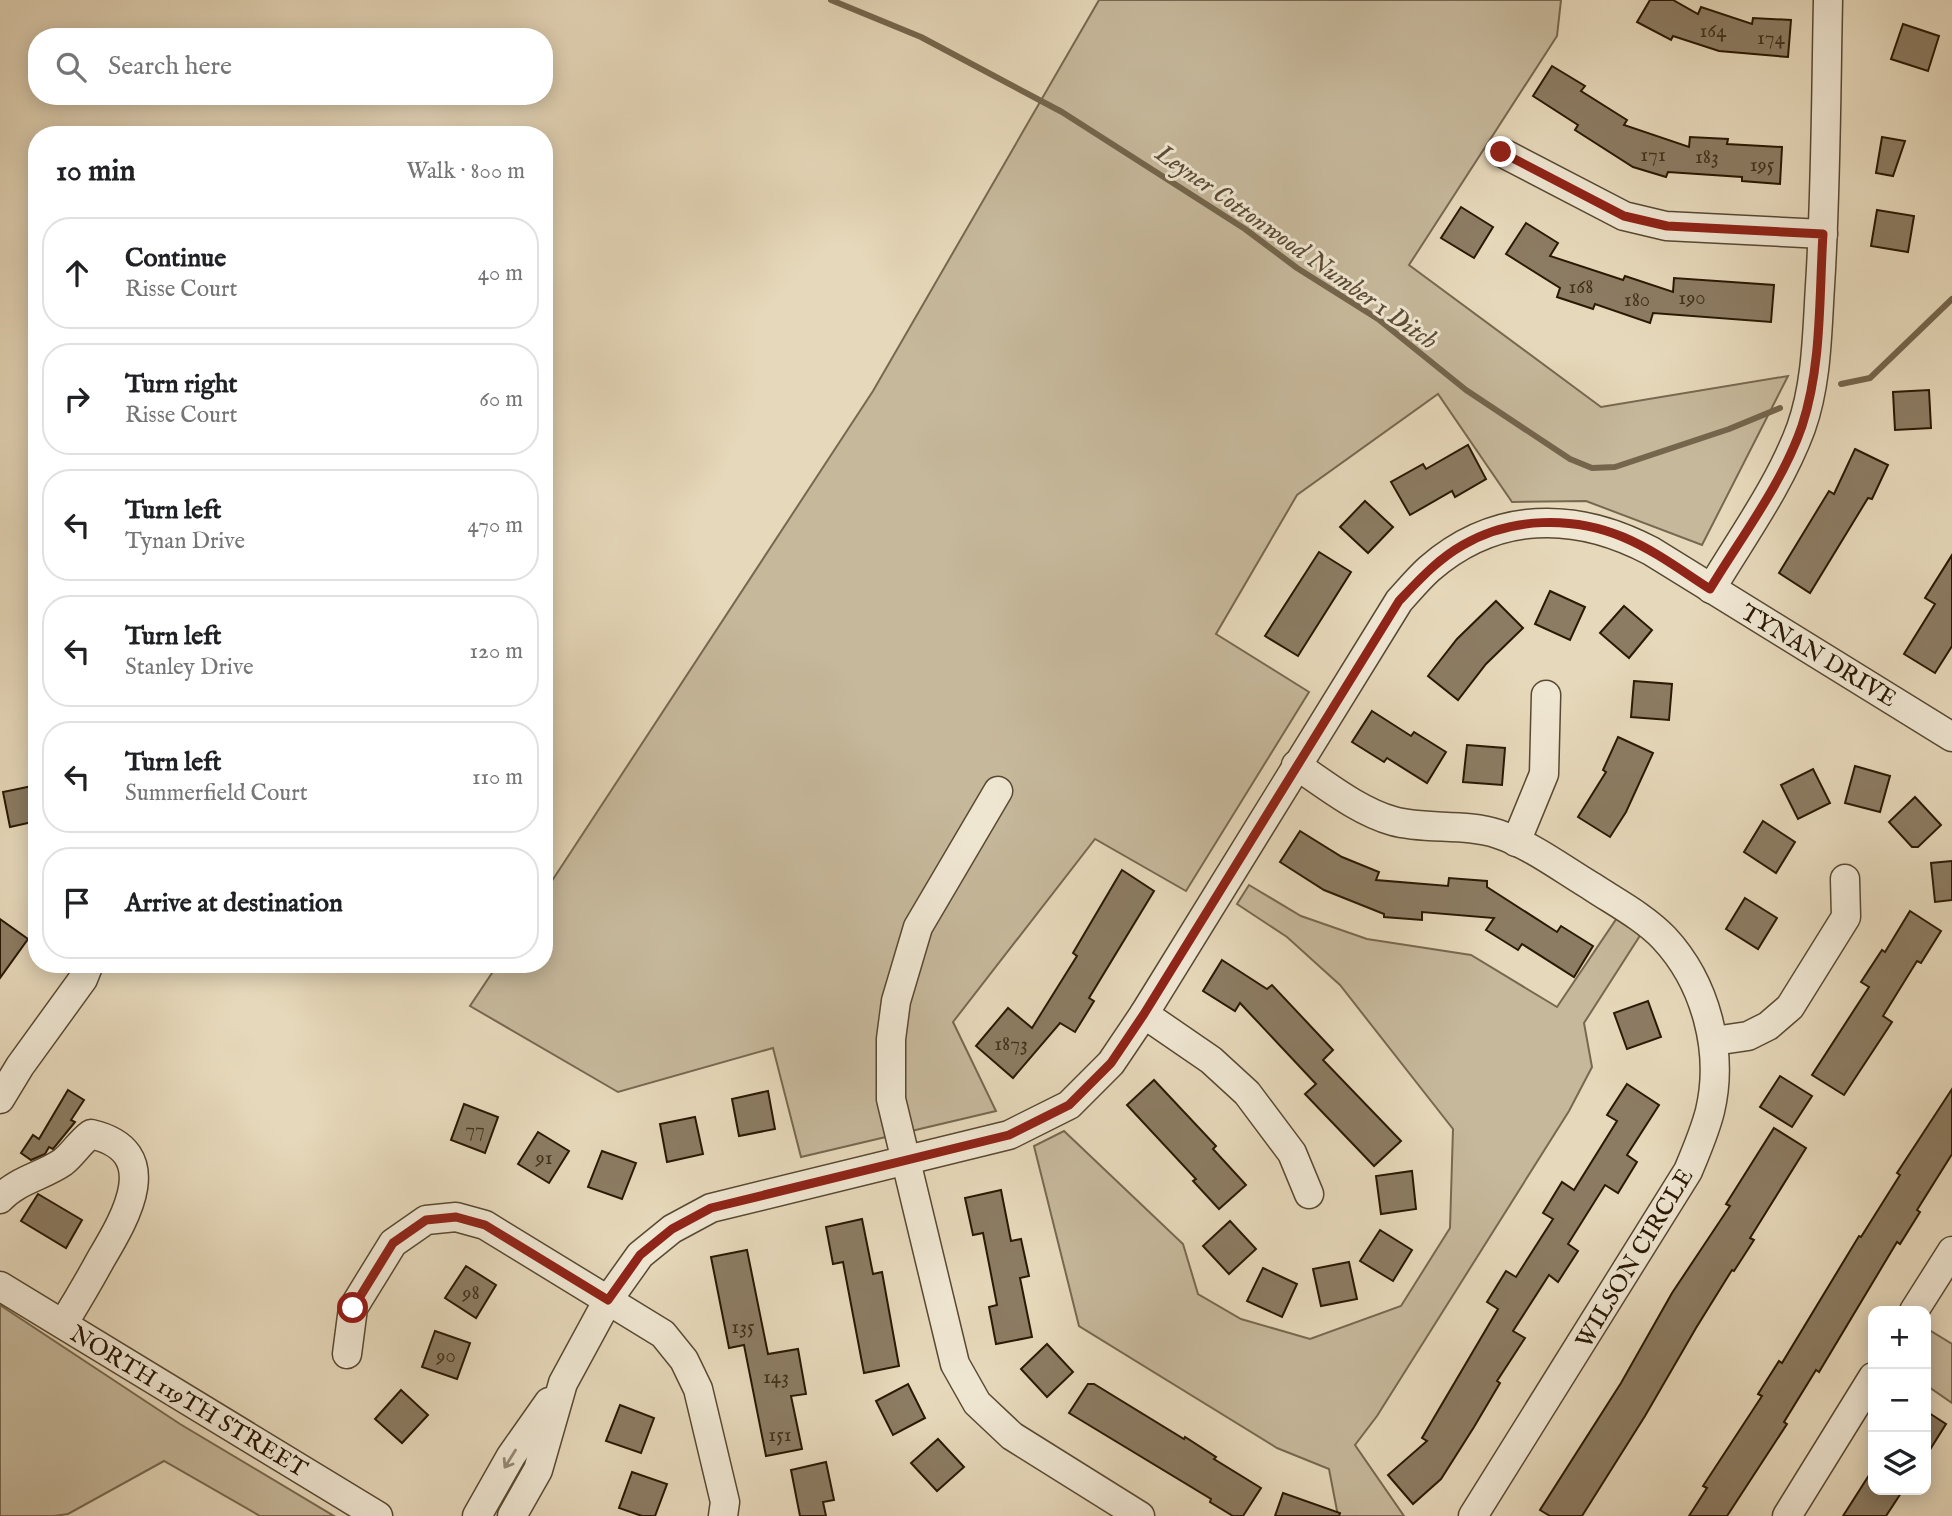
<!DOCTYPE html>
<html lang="en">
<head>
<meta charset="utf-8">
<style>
  :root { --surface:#fff; --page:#f6f6f6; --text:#202124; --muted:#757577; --line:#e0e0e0 }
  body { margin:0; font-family:"IM FELL English",serif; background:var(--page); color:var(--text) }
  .controls { position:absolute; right:21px; bottom:21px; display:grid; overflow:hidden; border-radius:14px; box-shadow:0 4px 18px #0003 }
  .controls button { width:63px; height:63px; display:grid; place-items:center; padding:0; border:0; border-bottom:2px solid var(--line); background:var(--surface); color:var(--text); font:35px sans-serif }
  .stop { position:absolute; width:21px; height:21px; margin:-16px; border:5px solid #8f2418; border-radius:50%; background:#fff }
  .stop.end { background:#8f2418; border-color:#fff; box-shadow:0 2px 7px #0008 }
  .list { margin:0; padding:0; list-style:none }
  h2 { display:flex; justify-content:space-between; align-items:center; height:91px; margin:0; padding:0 28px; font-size:30px }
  h2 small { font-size:23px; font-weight:400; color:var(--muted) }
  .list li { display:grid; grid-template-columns:46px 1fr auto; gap:21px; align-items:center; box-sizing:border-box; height:112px; margin:0 14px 14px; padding:0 14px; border:2px solid var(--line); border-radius:28px }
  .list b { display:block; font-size:26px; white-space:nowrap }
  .list p { margin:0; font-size:23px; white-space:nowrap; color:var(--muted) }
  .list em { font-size:23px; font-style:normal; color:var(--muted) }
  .icon { flex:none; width:38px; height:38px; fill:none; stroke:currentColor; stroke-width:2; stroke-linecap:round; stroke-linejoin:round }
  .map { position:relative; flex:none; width:1952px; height:1516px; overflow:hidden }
  .search { position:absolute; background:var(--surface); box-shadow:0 4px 18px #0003; left:28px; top:28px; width:525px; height:77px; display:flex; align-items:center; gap:18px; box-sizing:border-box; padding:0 24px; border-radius:28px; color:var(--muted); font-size:26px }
  .panel { position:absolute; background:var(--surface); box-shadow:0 4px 18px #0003; left:28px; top:126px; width:525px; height:847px; border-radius:28px }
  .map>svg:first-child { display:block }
  .green { fill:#c6b89b; stroke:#786850; stroke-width:2 }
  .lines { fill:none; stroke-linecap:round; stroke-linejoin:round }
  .stream { stroke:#74654c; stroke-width:6 }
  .building { fill:#8c7c63; stroke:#2a1904; stroke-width:2 }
  .minor-casing { stroke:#594932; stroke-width:31 }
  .minor { stroke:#efe6d2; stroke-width:28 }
  .oneway { stroke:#968a75 }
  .route { stroke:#8f2418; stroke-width:9 }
  .labels { text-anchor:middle; stroke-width:6; stroke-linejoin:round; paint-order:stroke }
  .number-label { font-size:21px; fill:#42321c }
  .street-label { font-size:24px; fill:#2a1904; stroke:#efe6d2 }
  .water-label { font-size:26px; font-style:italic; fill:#5c4b34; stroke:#efe6d2 }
</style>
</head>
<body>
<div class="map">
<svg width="1952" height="1516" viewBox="0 0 1952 1516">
  <rect width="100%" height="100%" fill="#e6d8ba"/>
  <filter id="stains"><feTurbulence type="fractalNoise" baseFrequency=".00286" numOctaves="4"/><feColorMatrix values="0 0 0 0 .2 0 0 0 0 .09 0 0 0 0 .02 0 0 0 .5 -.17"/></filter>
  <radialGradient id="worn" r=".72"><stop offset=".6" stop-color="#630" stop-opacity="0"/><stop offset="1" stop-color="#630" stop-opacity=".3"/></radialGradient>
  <g class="green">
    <path d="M1099 0H1561L1557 36 1409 265 1601 407 1788 376 1702 545 1586 501 1512 502 1438 394 1297 495 1216 634 1309 692 1186 891 1095 839 953 1022 996 1111 801 1157 773 1048 618 1092 470 1006 498 964H544V893L873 391Z"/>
    <path d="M1249 885 1301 916 1367 939 1471 955 1557 1007 1617 918 1641 934 1584 1023 1592 1067 1569 1111 1377 1416 1355 1445 1404 1516H1338L1329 1469 1277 1448 1079 1326 1034 1146 1064 1131 1183 1244 1198 1294 1241 1319 1310 1339 1401 1306 1450 1228 1453 1129 1340 985 1287 937 1237 904Z"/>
    <path d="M0 1305 180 1424 334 1516H260L164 1461 68 1514 54 1516H0Z"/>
    <path d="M1926 1328 1952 1344V1403L1926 1385Z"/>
  </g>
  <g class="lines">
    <g class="stream">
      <path d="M831 0 921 37 1062 112 1245 229 1297 268 1378 319 1466 390 1570 459 1592 468 1615 467 1729 429 1780 408"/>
      <path d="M1841 384 1870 378 1952 299"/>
    </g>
  </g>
  <g class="building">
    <path d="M1650 0H1673L1698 14 1701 7 1752 24 1753 18 1791 20 1788 57 1719 51 1673 36 1671 40 1637 22Z"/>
    <path d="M1903 24 1939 36 1928 71 1891 59Z"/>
    <path d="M1552 66 1585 86 1581 91 1627 120 1624 125 1689 147 1690 137 1728 139 1727 144 1782 147 1780 184 1742 181V177L1668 172 1666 177 1633 167 1575 130 1578 125 1533 96Z"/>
    <path d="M1882 137 1905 141 1893 176 1876 173Z"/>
    <path d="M1461 207 1493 227 1474 258 1441 238Z"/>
    <path d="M1877 210 1914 216 1908 252 1871 246Z"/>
    <path d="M1526 223 1558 243 1550 256 1623 280 1625 276 1673 292 1674 278 1774 285 1771 322 1653 313 1650 323 1595 304 1593 309 1557 297 1560 288 1506 254Z"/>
    <path d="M1929 390 1931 428 1895 430 1893 392Z"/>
    <path d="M1468 445 1486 479 1455 497 1452 491 1410 515 1391 482 1423 464 1426 469Z"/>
    <path d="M1855 449 1888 465 1872 499 1868 498 1810 593 1779 573 1829 491 1834 494Z"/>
    <path d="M1365 501 1393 527 1368 553 1340 527Z"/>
    <path d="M1319 552 1351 572 1298 656 1265 636Z"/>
    <path d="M1952 555V646L1935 673 1904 654 1935 604 1925 598Z"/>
    <path d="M1550 591 1585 607 1570 640 1535 624Z"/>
    <path d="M1496 601 1523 628 1486 664 1458 700 1428 676 1457 639Z"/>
    <path d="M1624 606 1652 630 1629 658 1600 633Z"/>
    <path d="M1634 681 1672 684 1669 720 1631 717Z"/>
    <path d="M1372 711 1411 736 1414 732 1446 752 1427 783 1387 758 1384 762 1352 742Z"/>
    <path d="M1618 737 1653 753 1626 812 1610 837 1578 817 1606 772 1603 770Z"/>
    <path d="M1467 745 1505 748 1502 785 1463 782Z"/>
    <path d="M1855 766 1890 776 1880 812 1845 803Z"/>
    <path d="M1813 769 1830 803 1798 819 1781 785Z"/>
    <path d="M37 785V821L10 827 3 792Z"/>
    <path d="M1915 797 1941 825 1918 847H1912L1889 822Z"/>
    <path d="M1763 821 1795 842 1776 873 1744 852Z"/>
    <path d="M1300 831 1342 857 1379 872 1376 880 1448 886 1449 878 1487 881V887L1557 932 1561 926 1593 946 1574 977 1522 944 1518 950 1486 930 1494 918 1422 912V920L1384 917V914L1324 890 1280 862Z"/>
    <path d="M1952 861V900L1935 902 1931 863Z"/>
    <path d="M1122 870 1154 891 1089 998 1094 1001 1075 1032 1060 1023 1013 1078 976 1046 1008 1008 1032 1028 1077 956 1073 953Z"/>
    <path d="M1745 898 1777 918 1758 949 1726 929Z"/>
    <path d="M1910 911 1941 931 1921 963 1917 961 1883 1016 1892 1022 1844 1095 1812 1075 1869 987 1861 982 1882 950 1885 952Z"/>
    <path d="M0 919 28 939 0 978Z"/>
    <path d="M1222 960 1267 989 1272 985 1333 1050 1323 1060 1401 1141 1374 1166 1305 1094 1316 1084 1240 1003 1235 1011 1203 991Z"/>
    <path d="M1648 1001 1661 1037 1627 1049 1614 1013Z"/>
    <path d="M1780 1076 1812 1096 1792 1127 1760 1107Z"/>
    <path d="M1154 1080 1216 1146 1213 1149 1246 1185 1219 1209 1193 1181 1196 1179 1127 1105Z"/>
    <path d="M1627 1084 1659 1105 1627 1155 1637 1162 1618 1193 1605 1185 1568 1244 1578 1251 1558 1282 1549 1275 1513 1331 1525 1338 1497 1381 1500 1383 1474 1427 1441 1479 1413 1504 1388 1475 1427 1441 1422 1438 1498 1309 1487 1302 1506 1271 1516 1277 1553 1219 1543 1213 1562 1182 1574 1190 1617 1121 1607 1115Z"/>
    <path d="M1952 1089V1154L1917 1210 1920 1212 1900 1244 1897 1242 1819 1372 1816 1370 1784 1422 1787 1424 1727 1516H1689L1707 1488 1703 1486 1762 1396 1758 1394 1779 1361 1782 1363 1859 1236 1861 1237 1900 1175 1897 1173Z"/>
    <path d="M68 1090 84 1100 71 1120 75 1122 53 1149 49 1147 45 1154 31 1160 21 1153 33 1135 39 1139Z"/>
    <path d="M768 1091 775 1129 739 1136 732 1099Z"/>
    <path d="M464 1104 498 1117 485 1153 451 1140Z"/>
    <path d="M695 1117 703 1154 667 1162 660 1124Z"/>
    <path d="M1774 1128 1806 1148 1750 1238 1754 1240 1734 1271 1732 1270 1696 1328 1645 1416 1582 1516H1550L1540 1510 1621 1383 1672 1293 1730 1206 1726 1204Z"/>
    <path d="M538 1132 569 1151 549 1183 518 1164Z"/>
    <path d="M602 1151 636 1163 622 1199 588 1187Z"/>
    <path d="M1412 1171 1416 1209 1381 1214 1376 1176Z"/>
    <path d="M1001 1190 1011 1241 1021 1239 1029 1276 1020 1278 1032 1337 996 1344 989 1307 997 1305 983 1233 973 1235 965 1198Z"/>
    <path d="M38 1194 82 1220 66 1248 21 1221Z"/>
    <path d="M862 1219 873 1274 882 1272 899 1366 864 1373 843 1262 833 1264 826 1227Z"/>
    <path d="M1230 1221 1256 1249 1229 1274 1203 1246Z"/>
    <path d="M1380 1230 1412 1250 1393 1281 1360 1261Z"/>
    <path d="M747 1250 768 1354 798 1349 806 1394 791 1396 802 1449 766 1456 744 1345 729 1348 711 1257Z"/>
    <path d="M1349 1262 1357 1299 1321 1306 1313 1269Z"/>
    <path d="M466 1266 496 1285 476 1318 445 1298Z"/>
    <path d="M1263 1268 1297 1284 1282 1317 1247 1301Z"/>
    <path d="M435 1331 470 1343 457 1379 422 1367Z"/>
    <path d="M1047 1344 1073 1372 1047 1397 1021 1369Z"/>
    <path d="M908 1384 925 1418 893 1435 876 1401Z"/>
    <path d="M1088 1384H1094L1184 1439 1185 1437 1216 1457 1214 1459 1261 1488 1243 1516H1233L1210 1502 1211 1499 1069 1413Z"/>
    <path d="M401 1390 428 1415 402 1443 375 1419Z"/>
    <path d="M620 1405 654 1418 641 1453 606 1441Z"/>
    <path d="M1926 1411 1946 1424 1926 1456Z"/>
    <path d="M938 1439 964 1467 937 1491 911 1463Z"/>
    <path d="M826 1462 834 1500 823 1502 826 1516H800L791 1470Z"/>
    <path d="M1873 1469V1490H1903L1886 1516H1843Z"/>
    <path d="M632 1472 667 1484 655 1516H642L619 1508Z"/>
    <path d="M1283 1493 1340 1513 1339 1516H1275Z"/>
  </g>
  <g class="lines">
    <g class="minor-casing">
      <g id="minor">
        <path d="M1501 152 1624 216 1666 226 1823 234"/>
        <path d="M1711 589C1742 537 1780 485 1801 428 1817 383 1817 333 1820 286 1826 191 1826 95 1828 0"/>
        <path d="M1296 765C1326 785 1358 811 1393 821 1425 830 1465 823 1498 834 1531 845 1561 868 1591 886 1615 902 1644 917 1664 938 1706 983 1724 1052 1710 1111 1705 1131 1696 1152 1688 1171L1473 1516"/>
        <path d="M998 791 918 927 896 1001 891 1039V1099L955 1364 977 1403 1012 1436 1140 1516"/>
        <path d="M1516 842 1544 774 1546 695"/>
        <path d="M1144 1014 1211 1060 1247 1093 1292 1153 1309 1194"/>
        <path d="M1714 1041 1748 1036 1768 1026 1790 1007 1846 917 1845 879"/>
        <path d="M0 1099 20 1066 83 979 89 964"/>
        <path d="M0 1199C17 1180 43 1176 63 1162 73 1154 80 1142 91 1134 165 1151 126 1217 101 1259 89 1281 76 1303 63 1324"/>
        <path d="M0 1286 378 1516"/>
        <path d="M1914 1311 1952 1251"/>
        <path d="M347 1354 353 1308 393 1243 426 1220 456 1217 485 1225 663 1334 684 1360 698 1389 725 1502 723 1516"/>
        <path d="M477 1516 511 1456 549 1402"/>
        <path d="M512 1516 538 1470 563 1383 608 1300 640 1255 672 1229 711 1208 1009 1135 1069 1105 1111 1063 1144 1014 1399 601C1409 590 1418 579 1429 569 1496 511 1575 511 1651 551L1952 737"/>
        <path d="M1787 1516 1873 1377"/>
      </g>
    </g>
    <use href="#minor" class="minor"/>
  </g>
  <defs><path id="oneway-shaft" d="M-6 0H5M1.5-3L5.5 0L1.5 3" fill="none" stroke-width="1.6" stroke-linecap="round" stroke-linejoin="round" transform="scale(1.75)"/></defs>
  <use class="oneway" href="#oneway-shaft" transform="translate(510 1459) rotate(122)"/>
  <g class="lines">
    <path class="route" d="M353 1308 393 1243 426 1220 456 1217 485 1225 608 1300 640 1255 672 1229 711 1208 1009 1135 1069 1105 1111 1063 1144 1014 1399 601C1419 580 1438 559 1463 545 1511 517 1573 516 1623 537 1654 550 1682 571 1710 589 1742 536 1782 484 1802 426 1822 365 1819 297 1823 234L1667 226 1624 216 1501 152"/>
  </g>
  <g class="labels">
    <g class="number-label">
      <text x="1713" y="37">164</text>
      <text x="1771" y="44">174</text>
      <text x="1653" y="161">171</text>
      <text x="1707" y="163">183</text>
      <text x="1762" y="171">195</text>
      <text x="1581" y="293">168</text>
      <text x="1692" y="304">190</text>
      <text x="1637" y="306">180</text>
      <text x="1011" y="1050">1873</text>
      <text x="475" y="1136">77</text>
      <text x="544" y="1164">91</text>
      <text x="471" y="1299">98</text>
      <text x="743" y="1333">135</text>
      <text x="446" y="1362">90</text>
      <text x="776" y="1383">143</text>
      <text x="780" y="1441">151</text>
    </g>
    <g class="street-label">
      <text transform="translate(1819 655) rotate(31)" y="8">TYNAN DRIVE</text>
      <text transform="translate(1634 1258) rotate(-59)" y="8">WILSON CIRCLE</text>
      <text transform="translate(189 1401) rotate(31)" y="8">NORTH 119TH STREET</text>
    </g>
    <g class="water-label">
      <text transform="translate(1297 246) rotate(35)" y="9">Leyner Cottonwood Number 1 Ditch</text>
    </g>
  </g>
  <rect width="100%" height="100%" filter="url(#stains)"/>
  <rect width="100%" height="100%" fill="url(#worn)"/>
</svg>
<div class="controls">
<button>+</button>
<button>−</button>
<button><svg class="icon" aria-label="layers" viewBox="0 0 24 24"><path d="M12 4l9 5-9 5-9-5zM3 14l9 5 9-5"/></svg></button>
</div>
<div class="stop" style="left:353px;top:1308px"></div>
<div class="stop end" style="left:1501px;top:152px"></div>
<div class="search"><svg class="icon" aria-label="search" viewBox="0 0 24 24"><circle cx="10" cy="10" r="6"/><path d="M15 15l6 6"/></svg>Search here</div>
<section class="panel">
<h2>10 min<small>Walk · 800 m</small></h2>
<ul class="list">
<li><svg class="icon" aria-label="ahead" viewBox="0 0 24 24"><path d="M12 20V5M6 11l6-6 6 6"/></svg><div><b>Continue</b><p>Risse Court</p></div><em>40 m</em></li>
<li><svg class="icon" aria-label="right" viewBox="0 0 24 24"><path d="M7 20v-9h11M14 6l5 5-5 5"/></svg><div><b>Turn right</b><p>Risse Court</p></div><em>60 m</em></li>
<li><svg class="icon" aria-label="left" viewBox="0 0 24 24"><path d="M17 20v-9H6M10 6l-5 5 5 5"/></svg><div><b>Turn left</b><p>Tynan Drive</p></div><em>470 m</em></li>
<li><svg class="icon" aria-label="left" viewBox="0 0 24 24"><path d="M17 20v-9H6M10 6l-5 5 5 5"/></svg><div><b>Turn left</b><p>Stanley Drive</p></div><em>120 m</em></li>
<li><svg class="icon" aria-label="left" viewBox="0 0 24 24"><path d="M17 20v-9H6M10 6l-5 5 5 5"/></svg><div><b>Turn left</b><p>Summerfield Court</p></div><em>110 m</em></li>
<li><svg class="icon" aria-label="arrive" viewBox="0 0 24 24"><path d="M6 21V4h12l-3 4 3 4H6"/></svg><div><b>Arrive at destination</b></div></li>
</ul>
</section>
</div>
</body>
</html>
